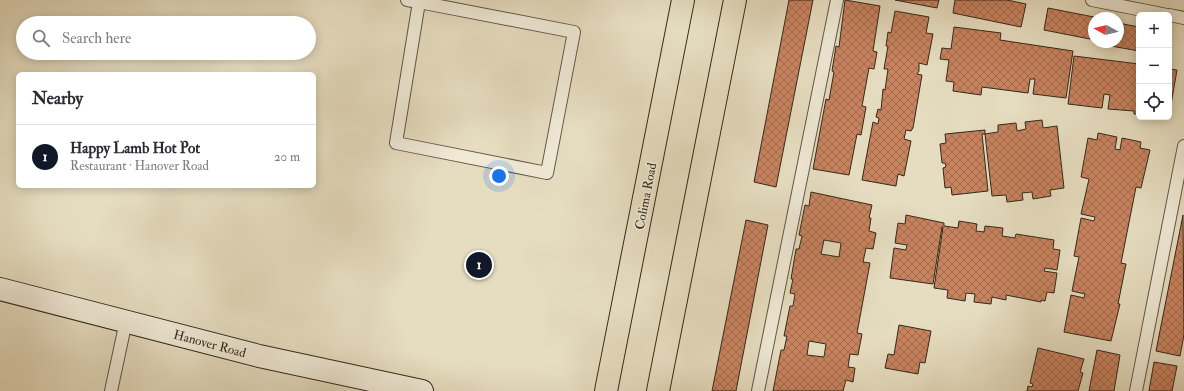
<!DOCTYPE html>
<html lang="en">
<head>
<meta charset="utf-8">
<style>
  :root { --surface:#fff; --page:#f7f7f7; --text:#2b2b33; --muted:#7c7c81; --line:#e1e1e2; --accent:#111827 }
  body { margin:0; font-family:"IM FELL Double Pica",serif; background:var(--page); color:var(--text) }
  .controls { position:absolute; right:12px; top:12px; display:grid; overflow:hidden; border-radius:6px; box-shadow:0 2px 10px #0003 }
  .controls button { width:36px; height:36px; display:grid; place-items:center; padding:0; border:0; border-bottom:1px solid var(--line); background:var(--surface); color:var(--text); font:20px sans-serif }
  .compass { position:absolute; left:1088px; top:12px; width:36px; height:36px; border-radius:50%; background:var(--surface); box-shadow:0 2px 10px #0003; rotate:278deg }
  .you { position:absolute; left:499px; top:176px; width:14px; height:14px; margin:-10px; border:3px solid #fff; border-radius:50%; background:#1a73e8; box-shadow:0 0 0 6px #1a73e833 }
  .badge { display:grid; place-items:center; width:26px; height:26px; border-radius:50%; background:var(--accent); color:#fff; font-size:13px; font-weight:700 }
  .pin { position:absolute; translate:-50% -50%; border:2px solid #fff; box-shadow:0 1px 4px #0006 }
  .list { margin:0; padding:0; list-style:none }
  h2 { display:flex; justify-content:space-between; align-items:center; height:52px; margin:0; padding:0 16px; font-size:17px }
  h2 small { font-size:13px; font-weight:400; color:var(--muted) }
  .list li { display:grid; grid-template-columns:26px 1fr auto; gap:12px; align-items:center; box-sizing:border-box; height:64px; padding:0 16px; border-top:1px solid var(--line) }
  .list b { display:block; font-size:15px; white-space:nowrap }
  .list p { margin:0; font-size:13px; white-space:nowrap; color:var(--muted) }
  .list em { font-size:13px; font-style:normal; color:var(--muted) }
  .icon { flex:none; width:22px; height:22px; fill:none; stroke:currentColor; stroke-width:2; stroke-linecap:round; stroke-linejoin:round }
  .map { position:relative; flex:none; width:1184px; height:391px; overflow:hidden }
  .search { position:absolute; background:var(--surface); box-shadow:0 2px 10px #0003; left:16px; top:16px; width:300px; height:44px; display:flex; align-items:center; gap:10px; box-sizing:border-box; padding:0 14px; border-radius:22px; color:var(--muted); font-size:15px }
  .panel { position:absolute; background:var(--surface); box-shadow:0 2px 10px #0003; left:16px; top:72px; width:300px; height:116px; border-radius:6px }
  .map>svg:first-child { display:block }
  .building { fill:url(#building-cross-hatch); stroke:#33291c; fill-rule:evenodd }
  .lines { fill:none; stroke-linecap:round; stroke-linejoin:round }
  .lane-casing { stroke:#605645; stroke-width:14 }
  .secondary-casing { stroke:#33291c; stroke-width:24 }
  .primary-casing { stroke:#33291c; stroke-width:24 }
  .lane { stroke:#efe9d6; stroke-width:12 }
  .secondary { stroke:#efe9d6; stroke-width:22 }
  .primary { stroke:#e6ddc0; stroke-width:22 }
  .labels { text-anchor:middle; stroke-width:3.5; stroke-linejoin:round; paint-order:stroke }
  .street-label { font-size:13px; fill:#33291c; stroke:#efe9d6 }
</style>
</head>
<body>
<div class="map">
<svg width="1184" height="391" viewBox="0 0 1184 391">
  <defs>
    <pattern id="building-cross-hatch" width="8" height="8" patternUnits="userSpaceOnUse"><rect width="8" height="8" fill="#c8835f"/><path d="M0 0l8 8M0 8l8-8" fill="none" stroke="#a36b4e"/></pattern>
  </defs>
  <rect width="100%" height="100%" fill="#e6ddc0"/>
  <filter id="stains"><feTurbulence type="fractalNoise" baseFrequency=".005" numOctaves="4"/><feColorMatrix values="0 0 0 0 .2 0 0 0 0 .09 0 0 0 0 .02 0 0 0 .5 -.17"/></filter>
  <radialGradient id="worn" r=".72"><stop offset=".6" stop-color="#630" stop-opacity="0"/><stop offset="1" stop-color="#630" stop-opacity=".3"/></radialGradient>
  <g class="building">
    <path d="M789 0H813L776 187 754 182Z"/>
    <path d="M845 0 880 6 873 51 877 52 874 69 869 68 862 106 866 107 861 135 857 134 849 175 813 169 826 99 829 100 834 72 832 71 836 46 839 47Z"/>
    <path d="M895 0H939L937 8Z"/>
    <path d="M955 0H1007L1026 4 1021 27 953 13Z"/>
    <path d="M1048 8 1094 17 1090 39 1044 30Z"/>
    <path d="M895 11 929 17 926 33 933 34 927 65 919 63V71L917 74 922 75 913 128 911 131 906 130 904 139 911 141 904 176 898 174 896 186 862 180 873 122 878 124 879 118 876 117 878 109 881 110 883 89 885 90 888 69H884L888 46H886L888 32 891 33Z"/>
    <path d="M1118 23 1139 27V51L1111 46 1112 42H1118Z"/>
    <path d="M954 27 1001 33 1000 40 1073 51 1066 98 1033 94 1035 79H1030L1028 93 982 87 981 95 953 91 954 82 946 81 949 60 940 59 942 48 951 49Z"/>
    <path d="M1074 56 1139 64V114H1134V111L1108 109 1110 95 1104 94 1102 108 1068 104Z"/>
    <path d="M1169 69 1177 70 1169 116Z"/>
    <path d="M1042 120 1043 128 1057 126 1064 188 1050 190 1051 196 1033 199 1032 192 1022 193 1023 200 1007 202 1006 195 992 196 985 134H982L988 191 952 195 951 187 945 188 943 168 946 167 945 163H942L940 144 946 143 945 134 985 130V134L998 132V125L1016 123 1017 131 1026 129 1025 122Z"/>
    <path d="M1098 133 1117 137 1115 149 1120 150 1122 138 1141 142 1140 148 1150 150 1141 188 1136 187 1121 263 1126 264 1118 304H1120L1111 341 1064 332 1071 295 1084 298 1085 294 1072 291 1079 257 1074 256 1081 218 1094 221 1095 217 1081 214 1089 179 1081 177 1088 138 1097 140Z"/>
    <path d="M811 192 872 205 869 218H871L869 231 876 233 873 249 866 248 863 262 870 263 857 333 862 334 858 355 850 354 848 367 855 368 853 382 846 380 843 391H773L781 350H784L787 336H784L790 306H793L795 294 790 293 793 279H791L796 249H799L802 236 799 235 805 205 809 206ZM824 240 841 243 839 257 821 254ZM809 341 826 344 824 357 807 355Z"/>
    <path d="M906 215 944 223V226L958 228 959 221 977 224 976 231 984 232 985 226 1003 228 1002 236 1015 238 1016 234 1054 240 1053 249 1060 250 1057 270 1045 268 1044 271 1057 273 1054 293 1047 292 1045 301 1041 300V302L1006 295V300L992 297 991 304 974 302 975 294 966 293 965 301 947 298 948 290 934 288 943 227H942L933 284 890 278 894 248 906 250 907 245 895 243 898 223 905 224Z"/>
    <path d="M1183 215 1184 335 1180 356 1156 351Z"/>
    <path d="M746 220 768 225 736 391H712Z"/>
    <path d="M899 325 931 331 925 363 920 362 918 374 885 368 888 354 894 355Z"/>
    <path d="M1038 348 1084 359 1080 372 1083 373 1078 391H1027L1028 386 1032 387 1033 384 1030 383Z"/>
    <path d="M1097 350 1120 355 1114 391H1089Z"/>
    <path d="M1154 362 1177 366 1172 391H1149Z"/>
  </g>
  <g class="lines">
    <g class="lane-casing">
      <g id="lane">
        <path d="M407 0 419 2 574 32 547 173 396 143 419 2"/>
        <path d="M1092 0 1167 15"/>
        <path d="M1169 15 1184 18"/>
        <path d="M111 391 126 321"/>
        <path d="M758 391 837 0"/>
        <path d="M1136 391 1184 146"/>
      </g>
    </g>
    <g class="secondary-casing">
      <path id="secondary" d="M0 289 259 356 422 391"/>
    </g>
    <g class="primary-casing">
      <g id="primary">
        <path d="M606 391 683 0"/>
        <path d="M658 391 735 0"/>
      </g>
    </g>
    <use href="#lane" class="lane"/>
    <use href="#secondary" class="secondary"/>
    <use href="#primary" class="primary"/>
  </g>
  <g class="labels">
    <g class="street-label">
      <text transform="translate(645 196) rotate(-79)" y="5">Colima Road</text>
      <text transform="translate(210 343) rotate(15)" y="5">Hanover Road</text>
    </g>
  </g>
  <rect width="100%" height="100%" filter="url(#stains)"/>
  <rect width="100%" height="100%" fill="url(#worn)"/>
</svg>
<div class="controls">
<button>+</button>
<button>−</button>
<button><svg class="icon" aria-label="locate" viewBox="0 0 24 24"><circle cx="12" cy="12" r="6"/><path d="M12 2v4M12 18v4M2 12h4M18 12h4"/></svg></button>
</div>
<svg class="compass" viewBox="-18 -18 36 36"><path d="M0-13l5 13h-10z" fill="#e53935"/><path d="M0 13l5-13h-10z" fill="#7c7c81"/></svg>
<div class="you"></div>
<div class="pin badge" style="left:479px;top:265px">1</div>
<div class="search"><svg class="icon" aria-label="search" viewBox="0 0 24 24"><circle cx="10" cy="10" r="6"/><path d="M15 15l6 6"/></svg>Search here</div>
<section class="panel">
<h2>Nearby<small></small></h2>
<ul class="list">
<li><span class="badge">1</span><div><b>Happy Lamb Hot Pot</b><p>Restaurant · Hanover Road</p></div><em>20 m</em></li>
</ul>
</section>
</div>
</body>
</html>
